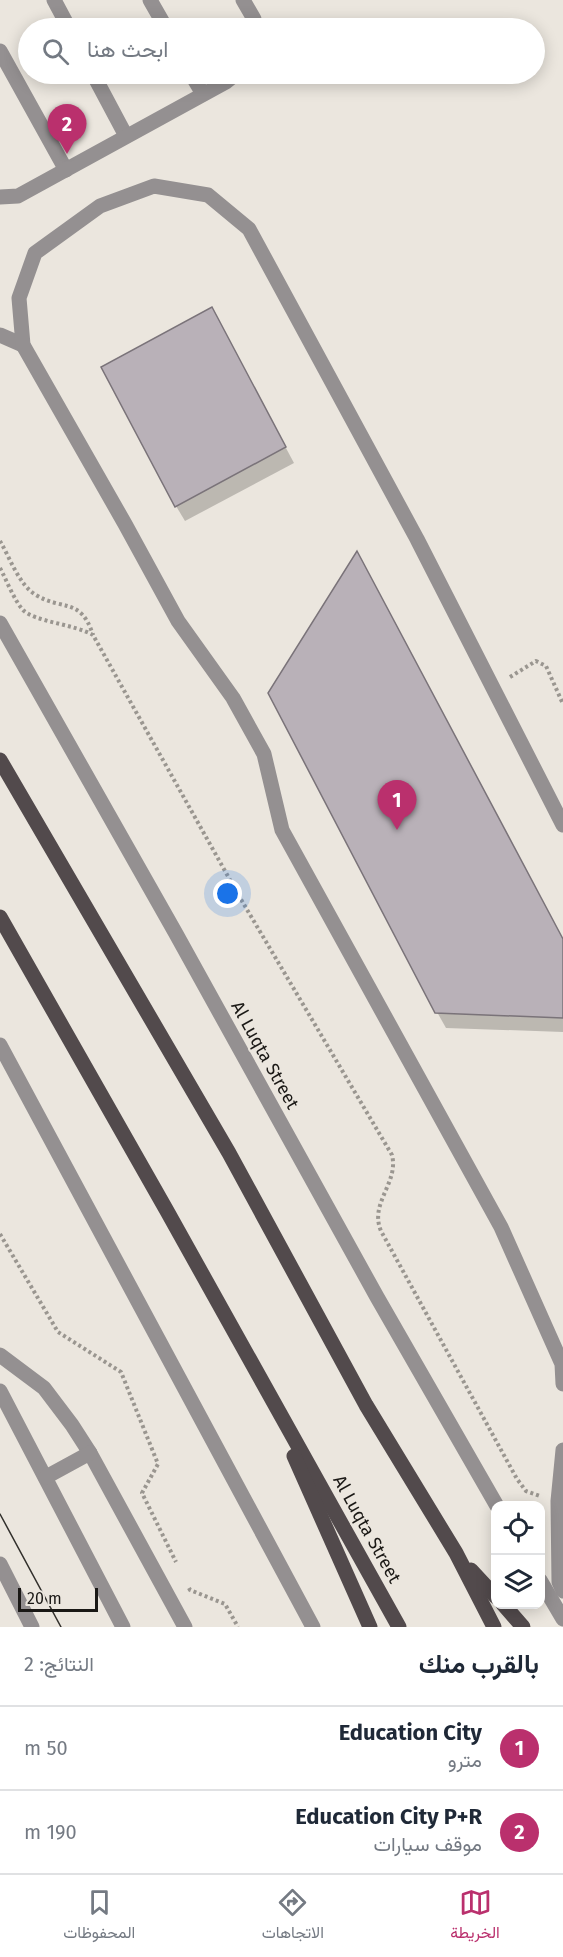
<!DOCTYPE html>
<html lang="ar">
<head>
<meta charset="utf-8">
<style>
  :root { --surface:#fff; --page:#f6f6f7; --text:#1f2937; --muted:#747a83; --line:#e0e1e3; --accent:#ba306d }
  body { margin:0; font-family:"Fira Sans",Vazirmatn,sans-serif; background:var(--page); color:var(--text); direction:rtl }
  .controls { position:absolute; right:18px; bottom:18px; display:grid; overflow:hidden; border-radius:12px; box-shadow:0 3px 15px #0003 }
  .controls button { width:54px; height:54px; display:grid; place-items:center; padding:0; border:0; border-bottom:2px solid var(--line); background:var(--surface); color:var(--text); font:30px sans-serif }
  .scale { position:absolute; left:18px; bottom:15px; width:80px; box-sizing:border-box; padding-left:6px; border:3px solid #1a1815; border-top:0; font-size:16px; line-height:21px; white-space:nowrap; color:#1a1815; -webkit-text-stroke:4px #ebe6de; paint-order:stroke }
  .you { position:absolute; left:228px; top:894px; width:21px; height:21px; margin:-15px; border:4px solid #fff; border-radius:50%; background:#1a73e8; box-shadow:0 0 0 9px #1a73e833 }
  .badge { display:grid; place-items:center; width:39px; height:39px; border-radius:50%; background:var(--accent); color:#fff; font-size:20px; font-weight:700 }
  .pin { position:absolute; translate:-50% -50px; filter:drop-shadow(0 2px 3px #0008) }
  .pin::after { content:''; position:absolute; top:32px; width:21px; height:18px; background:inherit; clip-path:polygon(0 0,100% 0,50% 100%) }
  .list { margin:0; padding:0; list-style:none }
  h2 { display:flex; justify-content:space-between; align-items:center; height:78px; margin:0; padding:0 24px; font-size:26px }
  h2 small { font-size:20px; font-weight:400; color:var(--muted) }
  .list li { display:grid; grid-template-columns:39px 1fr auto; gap:18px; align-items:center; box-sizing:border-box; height:84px; padding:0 24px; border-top:2px solid var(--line) }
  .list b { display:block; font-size:22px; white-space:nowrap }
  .list p { margin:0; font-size:20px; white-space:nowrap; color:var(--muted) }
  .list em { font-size:20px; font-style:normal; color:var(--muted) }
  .icon { flex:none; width:33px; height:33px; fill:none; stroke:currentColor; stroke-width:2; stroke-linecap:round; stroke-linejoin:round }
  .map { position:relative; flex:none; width:563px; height:1627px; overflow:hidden; direction:ltr }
  .search { position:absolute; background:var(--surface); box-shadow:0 3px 15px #0003; left:18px; right:18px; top:18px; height:66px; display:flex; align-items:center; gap:15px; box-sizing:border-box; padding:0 21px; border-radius:33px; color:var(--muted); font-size:22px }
  .sheet { height:246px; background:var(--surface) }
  nav { display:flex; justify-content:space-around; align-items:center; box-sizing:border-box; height:84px; border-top:2px solid var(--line); background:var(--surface); font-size:16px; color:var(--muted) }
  nav a { display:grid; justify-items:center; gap:3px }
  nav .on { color:var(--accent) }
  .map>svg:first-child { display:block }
  .shadow { fill:#0003 }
  .building { fill:#b9b1b8; stroke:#7a7379; stroke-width:1.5 }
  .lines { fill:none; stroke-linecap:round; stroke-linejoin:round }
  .path { stroke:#9a9690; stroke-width:4; stroke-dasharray:3 3; stroke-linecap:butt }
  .minor { stroke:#949091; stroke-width:15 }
  .major { stroke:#524a4c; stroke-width:15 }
  .tram { stroke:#32302c; stroke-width:1.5 }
  .labels { text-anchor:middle; stroke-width:4.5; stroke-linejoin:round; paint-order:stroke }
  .street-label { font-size:18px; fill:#1a1815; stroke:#ebe6de }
</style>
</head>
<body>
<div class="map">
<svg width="563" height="1627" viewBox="0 0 563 1627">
  <rect width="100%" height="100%" fill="#ebe6de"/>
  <g class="shadow">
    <path d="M220 325 294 463 185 521 176 506Z"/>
    <path d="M563 941V1032L446 1028 437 1012Z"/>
  </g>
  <g class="building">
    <path d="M212 307 286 447 175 507 101 367Z"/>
    <path d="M357 551 563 939V1018L435 1013 268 693Z"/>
  </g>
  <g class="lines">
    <g class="path">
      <path d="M0 541C10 558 19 585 36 595 62 611 81 597 93 635"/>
      <path d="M0 568C6 579 14 600 23 610 35 622 74 624 93 635L239 896 392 1155C399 1183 369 1203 381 1231L517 1479 526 1491 540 1496"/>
      <path d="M510 677 536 661 546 666 563 704"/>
      <path d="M0 1234 58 1332 121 1372 158 1464 142 1493 176 1562"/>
      <path d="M189 1588 190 1590 225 1604 238 1627"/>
    </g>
    <g class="minor">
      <path d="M54 0 69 28"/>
      <path d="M150 0 166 28"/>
      <path d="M243 0 254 19 253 28"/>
      <path d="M0 51 66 170"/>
      <path d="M93 74 126 136"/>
      <path d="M191 74 203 94"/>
      <path d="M0 197 18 196 226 82 236 74"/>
      <path d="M0 335 23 345"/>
      <path d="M0 623 175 932 377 1297 497 1506"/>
      <path d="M563 825 417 539 249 229 208 195 154 186 100 206 35 253 19 298 23 345 125 524 178 621 233 698 264 754 282 830 501 1227 562 1364 563 1384"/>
      <path d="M0 1045 313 1627"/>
      <path d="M0 1355 44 1388 72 1425 90 1453 185 1627"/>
      <path d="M0 1391 123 1627"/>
      <path d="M563 1450 558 1501 559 1582 563 1591"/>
      <path d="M46 1477 90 1453"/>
      <path d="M0 1564 32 1627"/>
      <path d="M540 1580 563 1619"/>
    </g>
    <g class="major">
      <path d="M0 760 229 1153 366 1405 456 1553 494 1627"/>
      <path d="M0 917 167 1211 399 1627"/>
      <path d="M294 1456 370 1627"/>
      <path d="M471 1570 496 1597"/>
      <path d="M503 1604 523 1627"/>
    </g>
    <path class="tram" d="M0 1514 61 1627"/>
  </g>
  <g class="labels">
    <g class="street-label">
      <text transform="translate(265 1055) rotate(61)" y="6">Al Luqta Street</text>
      <text transform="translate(367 1529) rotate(61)" y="6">Al Luqta Street</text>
    </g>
  </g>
</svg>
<div class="controls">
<button><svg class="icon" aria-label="locate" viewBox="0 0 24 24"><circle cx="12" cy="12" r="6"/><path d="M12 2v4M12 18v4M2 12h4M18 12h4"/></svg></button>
<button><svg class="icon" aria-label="layers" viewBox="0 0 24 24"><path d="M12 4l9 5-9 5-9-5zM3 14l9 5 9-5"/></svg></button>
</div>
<div class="scale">20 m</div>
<div class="you"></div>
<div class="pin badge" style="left:397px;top:830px">1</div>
<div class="pin badge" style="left:67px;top:154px">2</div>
<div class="search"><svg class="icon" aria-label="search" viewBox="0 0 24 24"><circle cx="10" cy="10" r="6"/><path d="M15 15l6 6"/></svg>ابحث هنا</div>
</div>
<section class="sheet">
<h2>بالقرب منك<small>النتائج: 2</small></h2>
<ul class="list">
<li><span class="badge">1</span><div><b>Education City</b><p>مترو</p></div><em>50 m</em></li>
<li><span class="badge">2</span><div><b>Education City P+R</b><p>موقف سيارات</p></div><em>190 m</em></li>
</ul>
</section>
<nav>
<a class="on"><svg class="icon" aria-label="map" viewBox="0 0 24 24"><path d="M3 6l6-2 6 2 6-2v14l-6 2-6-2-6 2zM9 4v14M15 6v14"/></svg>الخريطة</a>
<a><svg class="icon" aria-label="directions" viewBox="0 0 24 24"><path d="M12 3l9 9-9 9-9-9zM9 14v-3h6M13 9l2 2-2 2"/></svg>الاتجاهات</a>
<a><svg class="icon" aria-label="saved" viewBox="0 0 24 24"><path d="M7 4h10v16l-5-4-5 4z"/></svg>المحفوظات</a>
</nav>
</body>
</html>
